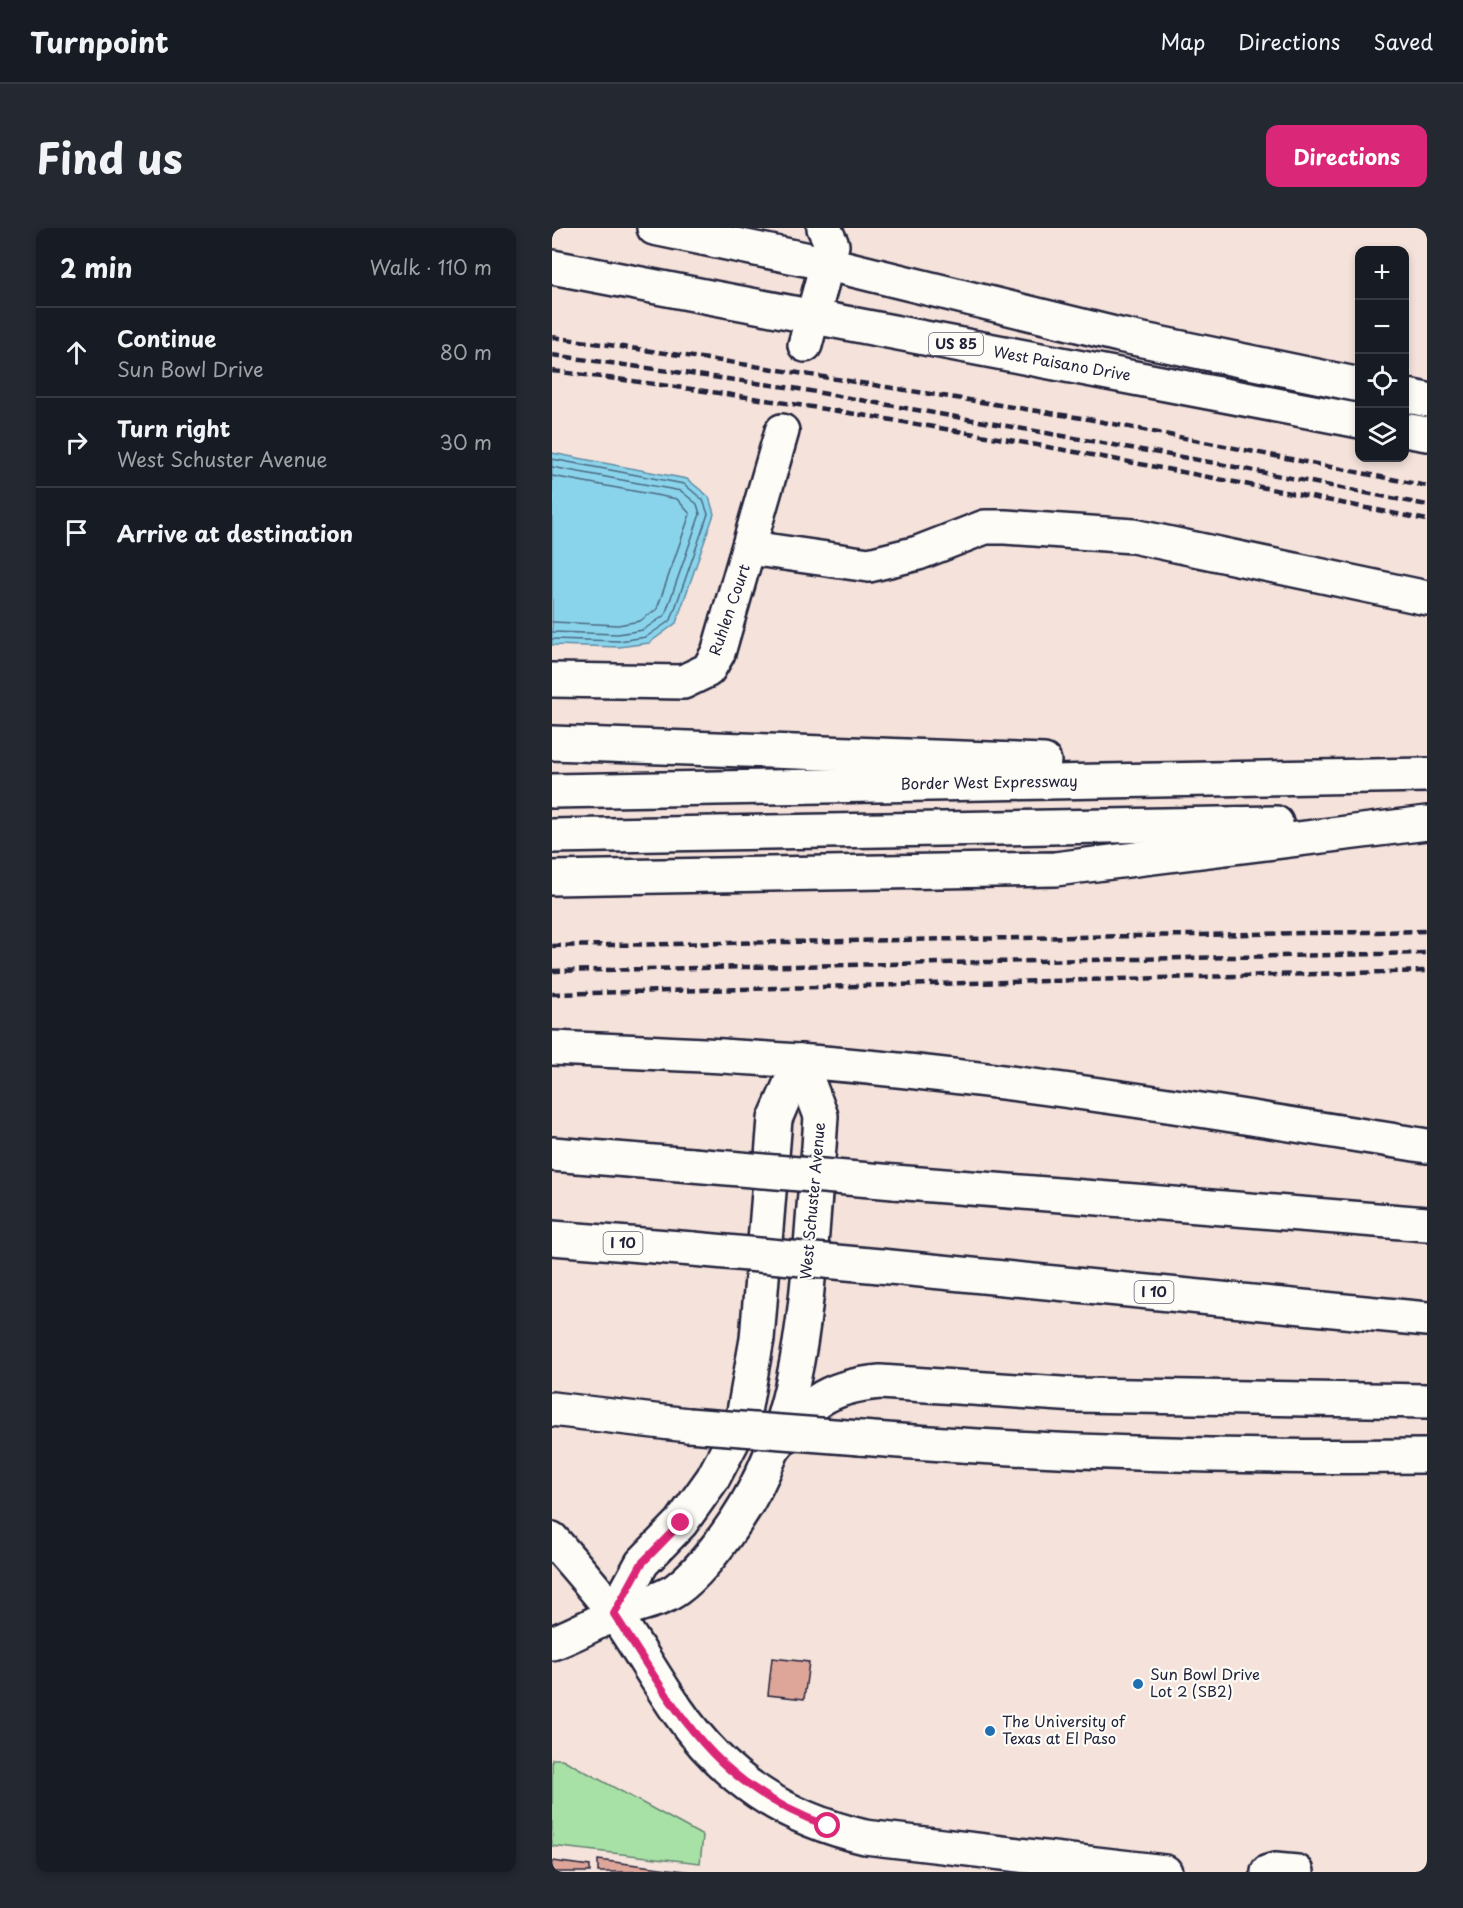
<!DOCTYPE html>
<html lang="en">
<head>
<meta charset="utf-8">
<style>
  :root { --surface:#171b24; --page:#242831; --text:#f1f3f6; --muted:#9ea1a6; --line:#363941; --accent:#db2777 }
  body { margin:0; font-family:"Playpen Sans",sans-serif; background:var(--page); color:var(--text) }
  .controls { position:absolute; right:18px; top:18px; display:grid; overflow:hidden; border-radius:12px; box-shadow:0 3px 9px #0003 }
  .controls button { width:54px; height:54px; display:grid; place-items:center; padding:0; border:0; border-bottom:2px solid var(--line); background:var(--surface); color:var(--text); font:30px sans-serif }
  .stop { position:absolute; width:18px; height:18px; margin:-14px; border:4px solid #db2777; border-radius:50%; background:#fff }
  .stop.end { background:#db2777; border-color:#fff; box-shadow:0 2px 6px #0008 }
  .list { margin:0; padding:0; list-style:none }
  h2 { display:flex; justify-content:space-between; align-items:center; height:78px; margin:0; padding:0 24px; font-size:26px }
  h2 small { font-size:20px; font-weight:400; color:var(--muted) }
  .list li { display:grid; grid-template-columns:39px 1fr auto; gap:18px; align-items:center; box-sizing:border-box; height:90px; padding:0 24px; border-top:2px solid var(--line) }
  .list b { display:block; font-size:22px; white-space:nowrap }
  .list p { margin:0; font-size:20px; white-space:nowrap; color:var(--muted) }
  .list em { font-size:20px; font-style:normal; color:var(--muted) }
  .icon { flex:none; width:33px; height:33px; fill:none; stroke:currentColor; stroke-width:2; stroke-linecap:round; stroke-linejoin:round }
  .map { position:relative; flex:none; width:875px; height:1644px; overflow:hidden; border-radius:12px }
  header { display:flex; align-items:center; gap:36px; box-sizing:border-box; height:84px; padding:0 30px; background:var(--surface); border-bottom:2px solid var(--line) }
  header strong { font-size:28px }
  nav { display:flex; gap:33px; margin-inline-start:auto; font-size:21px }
  .intro { display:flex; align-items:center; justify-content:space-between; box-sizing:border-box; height:144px; padding:0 36px }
  h1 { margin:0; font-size:42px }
  .button { padding:15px 27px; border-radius:12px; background:var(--accent); color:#fff; font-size:21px; font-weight:700 }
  main { display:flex; gap:36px; padding:0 36px }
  aside { flex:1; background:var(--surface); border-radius:12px; box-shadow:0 3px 9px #0003 }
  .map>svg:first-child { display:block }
  .green { fill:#a7e1a6; stroke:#648270; stroke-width:1.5 }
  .water { fill:#8ad4eb; stroke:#608da5; stroke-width:1.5 }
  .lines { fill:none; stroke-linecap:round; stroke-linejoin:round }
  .shore { stroke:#4c6981; stroke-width:1.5 }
  .building { fill:#dea599; stroke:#22223b; stroke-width:1.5 }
  .minor-casing { stroke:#22223b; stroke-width:38 }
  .major-casing { stroke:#22223b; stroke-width:38 }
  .highway-casing { stroke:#22223b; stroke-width:38 }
  .minor { stroke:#fdfcf7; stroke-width:33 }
  .major { stroke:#fdfcf7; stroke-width:33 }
  .highway { stroke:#fdfcf7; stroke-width:33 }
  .rail { stroke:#22223b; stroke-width:4.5; stroke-dasharray:9 4.5; stroke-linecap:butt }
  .highway-bridge-casing { stroke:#22223b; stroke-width:38; stroke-linecap:butt }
  .highway-bridge { stroke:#fdfcf7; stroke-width:33 }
  .route { stroke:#db2777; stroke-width:8 }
  .poi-dot { fill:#1f6fb2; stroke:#fdfcf7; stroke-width:2 }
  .labels { text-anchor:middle; stroke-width:4.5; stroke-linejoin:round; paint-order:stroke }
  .shield { fill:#fdfcf7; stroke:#646373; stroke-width:1.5 }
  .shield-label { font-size:14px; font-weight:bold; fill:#22223b }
  .street-label { font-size:15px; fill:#22223b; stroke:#fdfcf7 }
  .poi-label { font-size:15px; fill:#22223b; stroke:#fdfcf7; text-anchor:start }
</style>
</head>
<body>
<header>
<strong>Turnpoint</strong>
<nav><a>Map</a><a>Directions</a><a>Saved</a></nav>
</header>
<div class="intro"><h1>Find us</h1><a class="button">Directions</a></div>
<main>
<aside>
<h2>2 min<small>Walk · 110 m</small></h2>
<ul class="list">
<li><svg class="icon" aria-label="ahead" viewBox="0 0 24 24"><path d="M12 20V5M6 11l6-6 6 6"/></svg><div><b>Continue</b><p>Sun Bowl Drive</p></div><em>80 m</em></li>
<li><svg class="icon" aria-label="right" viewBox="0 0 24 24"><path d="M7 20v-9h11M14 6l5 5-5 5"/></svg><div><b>Turn right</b><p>West Schuster Avenue</p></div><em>30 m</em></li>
<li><svg class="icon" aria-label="arrive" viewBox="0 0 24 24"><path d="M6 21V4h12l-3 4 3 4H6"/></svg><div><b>Arrive at destination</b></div></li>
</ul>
</aside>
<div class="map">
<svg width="875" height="1644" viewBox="0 0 875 1644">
  <rect width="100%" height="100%" fill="#f4e2db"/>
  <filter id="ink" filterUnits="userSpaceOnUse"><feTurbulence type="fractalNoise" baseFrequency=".0167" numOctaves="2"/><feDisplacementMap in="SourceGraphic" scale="12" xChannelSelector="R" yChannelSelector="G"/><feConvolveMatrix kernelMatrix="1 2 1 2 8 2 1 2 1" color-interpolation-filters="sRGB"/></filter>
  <g filter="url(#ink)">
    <path class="green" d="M10 1531 151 1608 148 1635 0 1618V1531Z"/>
    <path class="water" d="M0 225 135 251 157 269 162 286 124 395 97 415 67 419 0 417Z"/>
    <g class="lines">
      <g class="shore">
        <path d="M0 231 132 256 151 272 156 286 119 392 94 409 67 413 0 411"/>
        <path d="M0 239 129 263 145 276 148 286 113 387 91 402 66 406 0 404"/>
        <path d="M0 248 125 271 138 286 105 381 88 393 66 397 0 394"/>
      </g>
    </g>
    <g class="building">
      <path d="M220 1430 257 1434 252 1471 216 1467Z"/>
      <path d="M46 1632 140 1644H46Z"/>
      <path d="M0 1633 38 1638V1644H0Z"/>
    </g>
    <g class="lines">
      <g class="minor-casing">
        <g id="minor">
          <path d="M253 117 280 17 272 0"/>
          <path d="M198 320 317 337 366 325 433 299H453L581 308 875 370"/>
          <path d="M0 452 131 454 156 442 166 425 230 203"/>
          <path d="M0 1311C21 1335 43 1360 62 1385 84 1416 103 1450 125 1482 173 1551 231 1590 313 1609L613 1644"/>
          <path d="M716 1644 723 1642 745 1644"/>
        </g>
      </g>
      <g class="major-casing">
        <g id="major">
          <path d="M102 0 277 36 567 107 808 157"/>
          <path d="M0 39 808 193"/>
          <path d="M852 167 875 172"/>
          <path d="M852 202 875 206"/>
          <path d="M62 1386 90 1335 129 1295 161 1250 181 1212 192 1184 205 1111 223 891 248 833"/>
          <path d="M0 1415C22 1407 41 1396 62 1386 81 1376 108 1374 125 1361 144 1347 160 1326 174 1307 258 1195 254 1053 267 919L269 888 248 833"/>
        </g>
      </g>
      <g class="highway-casing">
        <g id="highway">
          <path d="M0 515 492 533"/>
          <path d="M0 563 875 547"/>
          <path d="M0 608 724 595"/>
          <path d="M0 650 503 641 875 595"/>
          <path d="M0 820C109 825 218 829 326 840 510 858 693 889 875 918"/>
          <path d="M0 926 140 937"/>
          <path d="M342 954 875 996"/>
          <path d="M0 1010 141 1021"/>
          <path d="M328 1038 875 1091"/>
          <path d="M0 1181 136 1197"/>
          <path d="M308 1210C497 1225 685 1230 875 1228"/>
          <path d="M222 1220C256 1177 270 1159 328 1154L525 1167 875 1173"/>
        </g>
      </g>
      <use href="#minor" class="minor"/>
      <use href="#major" class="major"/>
      <use href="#highway" class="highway"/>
      <g class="rail">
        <path d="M0 109 177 134 536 191 875 258"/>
        <path d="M0 127 241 160 663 235 875 277"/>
        <path d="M0 143C294 178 585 234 875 292"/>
        <path d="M0 718 875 703"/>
        <path d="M0 743 875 725"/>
        <path d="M0 766 875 743"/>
      </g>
      <g class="highway-bridge-casing">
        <g id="highway-bridge">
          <path d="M140 937 342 954"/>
          <path d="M141 1021 328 1038"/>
          <path d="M136 1197 308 1210"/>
        </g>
      </g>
      <use href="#highway-bridge" class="highway-bridge"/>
    </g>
  </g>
  <g class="lines" filter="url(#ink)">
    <path class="route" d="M129 1295 90 1335 62 1386C125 1482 160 1557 276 1598"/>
  </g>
  <g class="poi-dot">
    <circle cx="586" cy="1456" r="6"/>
    <circle cx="438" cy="1503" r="6"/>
  </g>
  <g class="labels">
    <g class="shield">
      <rect x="377" y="105" width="54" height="22" rx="4.5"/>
      <rect x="51.5" y="1004" width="39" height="22" rx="4.5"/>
      <rect x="582.5" y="1053" width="39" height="22" rx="4.5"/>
    </g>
    <g class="shield-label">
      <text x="404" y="121">US 85</text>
      <text x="71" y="1020">I 10</text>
      <text x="602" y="1069">I 10</text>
    </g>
    <g class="street-label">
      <text transform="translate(510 136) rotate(10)" y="5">West Paisano Drive</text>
      <text transform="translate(178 382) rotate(-71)" y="5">Ruhlen Court</text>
      <text transform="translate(437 555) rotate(-1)" y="5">Border West Expressway</text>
      <text transform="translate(261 973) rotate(-85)" y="5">West Schuster Avenue</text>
    </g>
    <g class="poi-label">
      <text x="598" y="1452">Sun Bowl Drive<tspan x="598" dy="17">Lot 2 (SB2)</tspan></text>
      <text x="450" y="1499">The University of<tspan x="450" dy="17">Texas at El Paso</tspan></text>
    </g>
  </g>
</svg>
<div class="controls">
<button>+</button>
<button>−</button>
<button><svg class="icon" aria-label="locate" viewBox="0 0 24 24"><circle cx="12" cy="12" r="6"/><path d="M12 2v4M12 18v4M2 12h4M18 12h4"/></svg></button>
<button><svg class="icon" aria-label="layers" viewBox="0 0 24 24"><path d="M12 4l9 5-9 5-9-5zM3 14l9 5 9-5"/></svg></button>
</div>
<div class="stop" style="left:276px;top:1598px"></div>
<div class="stop end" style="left:129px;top:1295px"></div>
</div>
</main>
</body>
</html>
